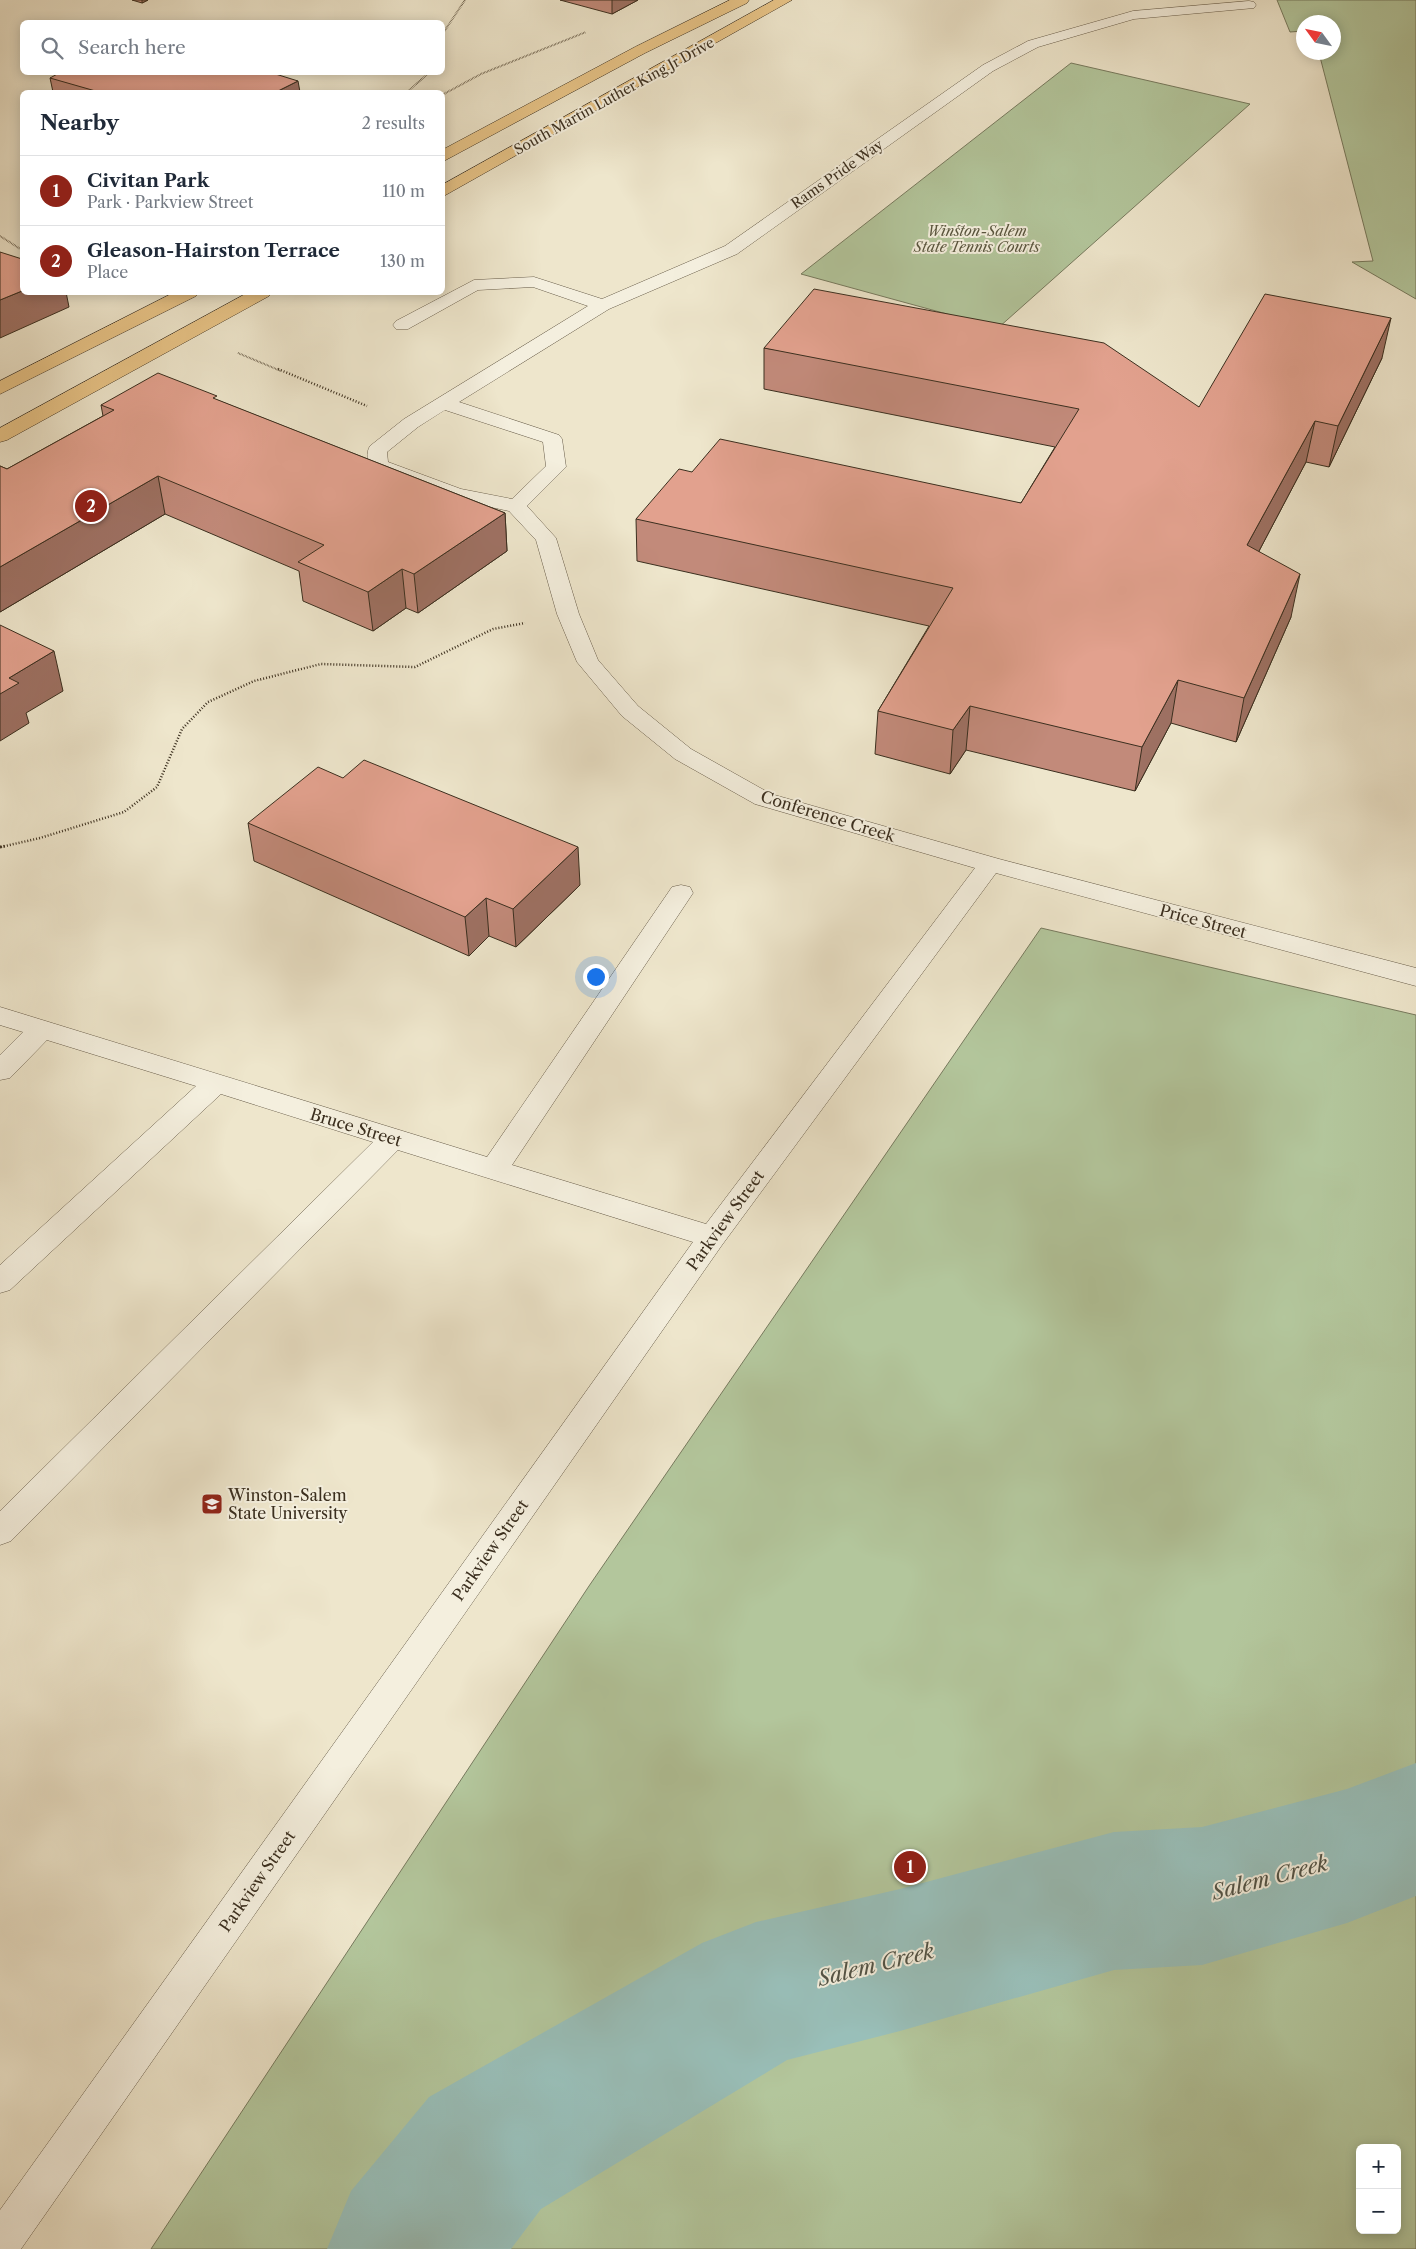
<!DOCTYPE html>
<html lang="en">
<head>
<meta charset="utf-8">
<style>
  :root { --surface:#fff; --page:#f6f6f7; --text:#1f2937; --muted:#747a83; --line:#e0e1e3; --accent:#8f2418 }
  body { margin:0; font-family:"Libre Caslon Text",serif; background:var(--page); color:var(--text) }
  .controls { position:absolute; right:15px; bottom:15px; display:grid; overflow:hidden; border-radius:8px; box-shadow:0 2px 12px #0003 }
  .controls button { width:45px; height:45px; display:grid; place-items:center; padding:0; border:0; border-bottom:1px solid var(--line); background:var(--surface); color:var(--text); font:25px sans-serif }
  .compass { position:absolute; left:1296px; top:15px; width:45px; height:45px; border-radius:50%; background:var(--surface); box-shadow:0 2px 12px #0003; rotate:303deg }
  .you { position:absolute; left:595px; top:976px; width:18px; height:18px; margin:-12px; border:4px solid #fff; border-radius:50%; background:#1a73e8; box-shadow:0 0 0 8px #1a73e833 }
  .badge { display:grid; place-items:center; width:32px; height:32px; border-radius:50%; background:var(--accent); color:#fff; font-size:16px; font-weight:700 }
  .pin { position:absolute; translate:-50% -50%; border:2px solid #fff; box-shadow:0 1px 5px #0006 }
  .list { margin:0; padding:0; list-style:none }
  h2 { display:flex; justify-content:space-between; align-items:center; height:65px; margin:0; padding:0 20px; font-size:21px }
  h2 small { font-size:16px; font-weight:400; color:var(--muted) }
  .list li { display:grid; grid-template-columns:32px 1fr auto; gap:15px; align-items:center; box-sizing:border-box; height:70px; padding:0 20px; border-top:1px solid var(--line) }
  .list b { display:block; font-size:19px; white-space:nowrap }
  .list p { margin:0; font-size:16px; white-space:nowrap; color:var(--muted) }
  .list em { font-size:16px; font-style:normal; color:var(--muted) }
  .icon { flex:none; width:28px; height:28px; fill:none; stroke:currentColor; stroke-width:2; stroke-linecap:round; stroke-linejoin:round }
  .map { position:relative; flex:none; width:1416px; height:2249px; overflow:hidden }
  .search { position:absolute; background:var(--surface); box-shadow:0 2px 12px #0003; left:20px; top:20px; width:425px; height:55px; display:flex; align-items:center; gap:12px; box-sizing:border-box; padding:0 18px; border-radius:8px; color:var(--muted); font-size:19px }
  .panel { position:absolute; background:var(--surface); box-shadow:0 2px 12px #0003; left:20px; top:90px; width:425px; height:205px; border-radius:8px }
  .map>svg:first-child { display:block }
  .green { fill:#b3c69c; stroke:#777a5e; fill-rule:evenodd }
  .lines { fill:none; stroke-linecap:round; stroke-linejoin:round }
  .river { fill:#99bfb9; fill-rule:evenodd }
  .minor-casing { stroke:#685d4a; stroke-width:1 }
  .major-casing { stroke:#3b2f1f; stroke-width:1 }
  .path-far2 { stroke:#3b2f1f; stroke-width:2; stroke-dasharray:0.5 1; stroke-linecap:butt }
  .path-far1 { stroke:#3b2f1f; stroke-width:2.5; stroke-dasharray:1 2; stroke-linecap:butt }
  .path { stroke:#3b2f1f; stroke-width:3; stroke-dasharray:1 2.5; stroke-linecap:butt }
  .minor { fill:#f4efde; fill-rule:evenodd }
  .major { fill:#e7c386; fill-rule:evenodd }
  .wall { fill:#c28a7a; stroke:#3b2f1f }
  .shaded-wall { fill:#9e7163; stroke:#3b2f1f }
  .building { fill:#e2a18e; stroke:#3b2f1f }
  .labels { text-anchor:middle; stroke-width:4; stroke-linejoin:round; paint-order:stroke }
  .far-street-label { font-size:14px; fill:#3b2f1f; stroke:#f4efde }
  .far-park-label { font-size:14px; font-style:italic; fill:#59553e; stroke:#f4efde }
  .street-label { font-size:16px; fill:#3b2f1f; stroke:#f4efde }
  .poi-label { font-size:16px; fill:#3b2f1f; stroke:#f4efde; text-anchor:start }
  .near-water-label { font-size:21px; font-style:italic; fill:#525346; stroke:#f4efde }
</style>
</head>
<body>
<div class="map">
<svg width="1416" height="2249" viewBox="0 0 1416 2249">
  <rect width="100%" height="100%" fill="#eee6cc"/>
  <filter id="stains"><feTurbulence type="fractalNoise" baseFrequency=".004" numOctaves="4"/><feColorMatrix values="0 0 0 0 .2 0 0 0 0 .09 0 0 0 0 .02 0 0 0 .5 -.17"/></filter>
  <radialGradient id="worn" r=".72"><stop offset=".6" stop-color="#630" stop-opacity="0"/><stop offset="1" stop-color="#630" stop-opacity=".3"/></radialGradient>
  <g class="green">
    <path d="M1277 0H1416V299L1352 262 1373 261 1319 53 1334 52V22H1304L1303 31 1290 32Z"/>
    <path d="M1071 63 1250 104 998 328 801 274Z"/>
    <path d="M1041 928 1416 1015V2249H151L589 1586ZM1360 2148H1397V2230H1360Z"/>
  </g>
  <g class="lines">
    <path class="river" d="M1416 1763V1896L1347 1923 1202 1965 1114 1970 900 2031 787 2060 541 2209 511 2249H327L351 2191 429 2097 702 1943 756 1922 900 1889 1114 1832 1202 1827 1347 1789Z"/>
    <g class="minor-casing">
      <path id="minor" d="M1249 1 1254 2 1256 5 1254 8 1134 19 1038 47 993 71 737 254 609 309 459 402 559 435 562 439 566 467 527 506 556 538 579 614 598 660 638 706 691 749 771 794 999 859 1416 968V986L996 873 722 1245 21 2249H0V2210L693 1242 398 1150 11 1541 0 1545V1511L373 1142 221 1094 10 1290 0 1293V1265L196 1086 47 1040 10 1078 0 1080V1055L23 1032 0 1025V1007L487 1157 672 887 681 885 690 887 693 893 512 1165 706 1224 975 868 755 804 675 759 622 716 577 662 557 614 536 540 509 511 449 498 371 469C367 463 366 452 370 446L404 419 588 306 533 287 478 290 408 329H396L393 325 396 321 474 280 534 277 602 299 725 246 983 65 1028 41 1133 11ZM445 410 543 442 546 466 512 499 461 489 388 462 387 452 418 427Z"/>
    </g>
    <g class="major-casing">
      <g id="major">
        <path d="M730 0H749L747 3 645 53 442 162V150L635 47Z"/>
        <path d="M774 0H792L442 197V185Z"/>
        <path d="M175 292H199L196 296 0 394V381Z"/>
        <path d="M249 292H272L269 296 7 440 0 442V428Z"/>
      </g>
    </g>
    <g class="path-far2">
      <path d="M442 53 444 32 465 0"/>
      <path d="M407 92 430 72"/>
      <path d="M442 95 481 74 586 32"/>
      <path d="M0 236 22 250"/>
      <path d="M238 353 281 371"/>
    </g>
    <g class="path-far1">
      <path d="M278 369 367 406"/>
      <path d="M1 847 40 838 124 812 157 787 182 729 208 702 254 681 321 664 415 667 493 629 525 623"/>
    </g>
    <path class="path" d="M0 847 6 846"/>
    <use href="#minor" class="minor"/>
    <use href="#major" class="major"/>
  </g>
  <g class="wall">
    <path d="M132 0H148L142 3Z"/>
    <path d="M560 0H638L612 14Z"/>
    <path d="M50 78 300 92H53Z"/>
    <path d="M764 348 1199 407 1382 358 1329 467 1306 462 1259 551 1291 617 1236 742 1171 723 1135 791 966 750 950 774 875 754 878 711 929 626 637 561 636 519 692 472 1021 503 1055 447 764 389Z"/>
    <path d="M217 400 505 513 507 551 418 613 406 608 373 631 303 601 299 571 165 514 0 612V466L7 469 103 416 101 405Z"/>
    <path d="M248 823 580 885 516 947 489 936 469 956 254 861Z"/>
  </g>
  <g class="shaded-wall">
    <path d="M142 0H148L142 3Z"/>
    <path d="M612 0H638L612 14Z"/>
    <path d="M298 81 300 92H276Z"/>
    <path d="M22 291V292H66L69 307 0 338V300Z"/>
    <path d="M1391 318 1382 358 1329 467 1338 426Z"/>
    <path d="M1315 421 1306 462 1240 587 1247 545Z"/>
    <path d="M158 476 165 514 0 612V567Z"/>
    <path d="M505 513 507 551 418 613 414 574Z"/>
    <path d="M402 569 406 608 373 631 368 592Z"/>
    <path d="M1300 574 1291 617 1236 742 1244 698Z"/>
    <path d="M54 651 63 691 26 713 29 723 0 741V694L9 678Z"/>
    <path d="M1178 680 1171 723 1135 791 1142 747Z"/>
    <path d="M970 706 966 750 950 774 953 730Z"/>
    <path d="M578 847 580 885 516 947 513 909Z"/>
    <path d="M486 898 489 936 469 956 465 917Z"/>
  </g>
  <g class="building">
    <path d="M61 72H269L298 81 276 92H99L50 78Z"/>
    <path d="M0 252 22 259V291L0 300Z"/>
    <path d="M814 289 1104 343 1199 407 1265 294 1391 318 1338 426 1315 421 1247 545 1300 574 1244 698 1178 680 1142 747 970 706 953 730 878 711 953 588 636 519 679 469 692 472 720 439 1021 503 1079 409 764 348Z"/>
    <path d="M158 373 217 396 213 398 505 513 414 574 402 569 368 592 298 562 324 545 158 476 0 567V466L7 469 114 410 101 405Z"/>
    <path d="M0 625 54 651 9 678 19 683 0 694Z"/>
    <path d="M364 760 578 847 513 909 486 898 465 917 248 823 318 767 343 778Z"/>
  </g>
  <defs>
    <g id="university-square" transform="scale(1.125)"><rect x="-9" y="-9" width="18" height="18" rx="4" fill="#8f2418" stroke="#f4efde"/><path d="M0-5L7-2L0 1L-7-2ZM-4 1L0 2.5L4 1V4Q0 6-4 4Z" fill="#fff"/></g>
  </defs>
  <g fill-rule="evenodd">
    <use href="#university-square" x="212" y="1504"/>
  </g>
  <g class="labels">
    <g class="far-street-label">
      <text transform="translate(614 96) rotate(-29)" y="5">South Martin Luther King Jr Drive</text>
      <text transform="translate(837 174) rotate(-35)" y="5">Rams Pride Way</text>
    </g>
    <g class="far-park-label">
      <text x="977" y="236">Winston-Salem<tspan x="977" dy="16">State Tennis Courts</tspan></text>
    </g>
    <g class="street-label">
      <text transform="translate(828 816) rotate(17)" y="6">Conference Creek</text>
      <text transform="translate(1203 921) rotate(15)" y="6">Price Street</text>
      <text transform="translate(356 1127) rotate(17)" y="6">Bruce Street</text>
      <text transform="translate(725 1220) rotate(-54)" y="6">Parkview Street</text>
      <text transform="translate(490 1550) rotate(-55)" y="6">Parkview Street</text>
      <text transform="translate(257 1881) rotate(-55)" y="6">Parkview Street</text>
    </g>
    <g class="poi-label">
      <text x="228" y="1501">Winston-Salem<tspan x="228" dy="18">State University</tspan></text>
    </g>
    <g class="near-water-label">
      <text transform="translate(1270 1878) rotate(-15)" y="7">Salem Creek</text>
      <text transform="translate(876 1965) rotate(-14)" y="7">Salem Creek</text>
    </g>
  </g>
  <rect width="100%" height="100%" filter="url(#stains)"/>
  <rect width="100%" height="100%" fill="url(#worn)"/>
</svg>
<div class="controls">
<button>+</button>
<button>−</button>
</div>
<svg class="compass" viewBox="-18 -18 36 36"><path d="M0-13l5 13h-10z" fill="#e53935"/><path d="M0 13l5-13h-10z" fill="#747a83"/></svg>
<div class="you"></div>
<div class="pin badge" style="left:910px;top:1867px">1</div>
<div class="pin badge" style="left:91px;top:506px">2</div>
<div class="search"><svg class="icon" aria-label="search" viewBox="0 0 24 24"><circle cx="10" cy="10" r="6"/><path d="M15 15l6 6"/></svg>Search here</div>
<section class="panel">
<h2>Nearby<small>2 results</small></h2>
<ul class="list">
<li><span class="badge">1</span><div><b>Civitan Park</b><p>Park · Parkview Street</p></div><em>110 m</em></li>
<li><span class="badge">2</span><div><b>Gleason-Hairston Terrace</b><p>Place</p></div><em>130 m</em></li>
</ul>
</section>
</div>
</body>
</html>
